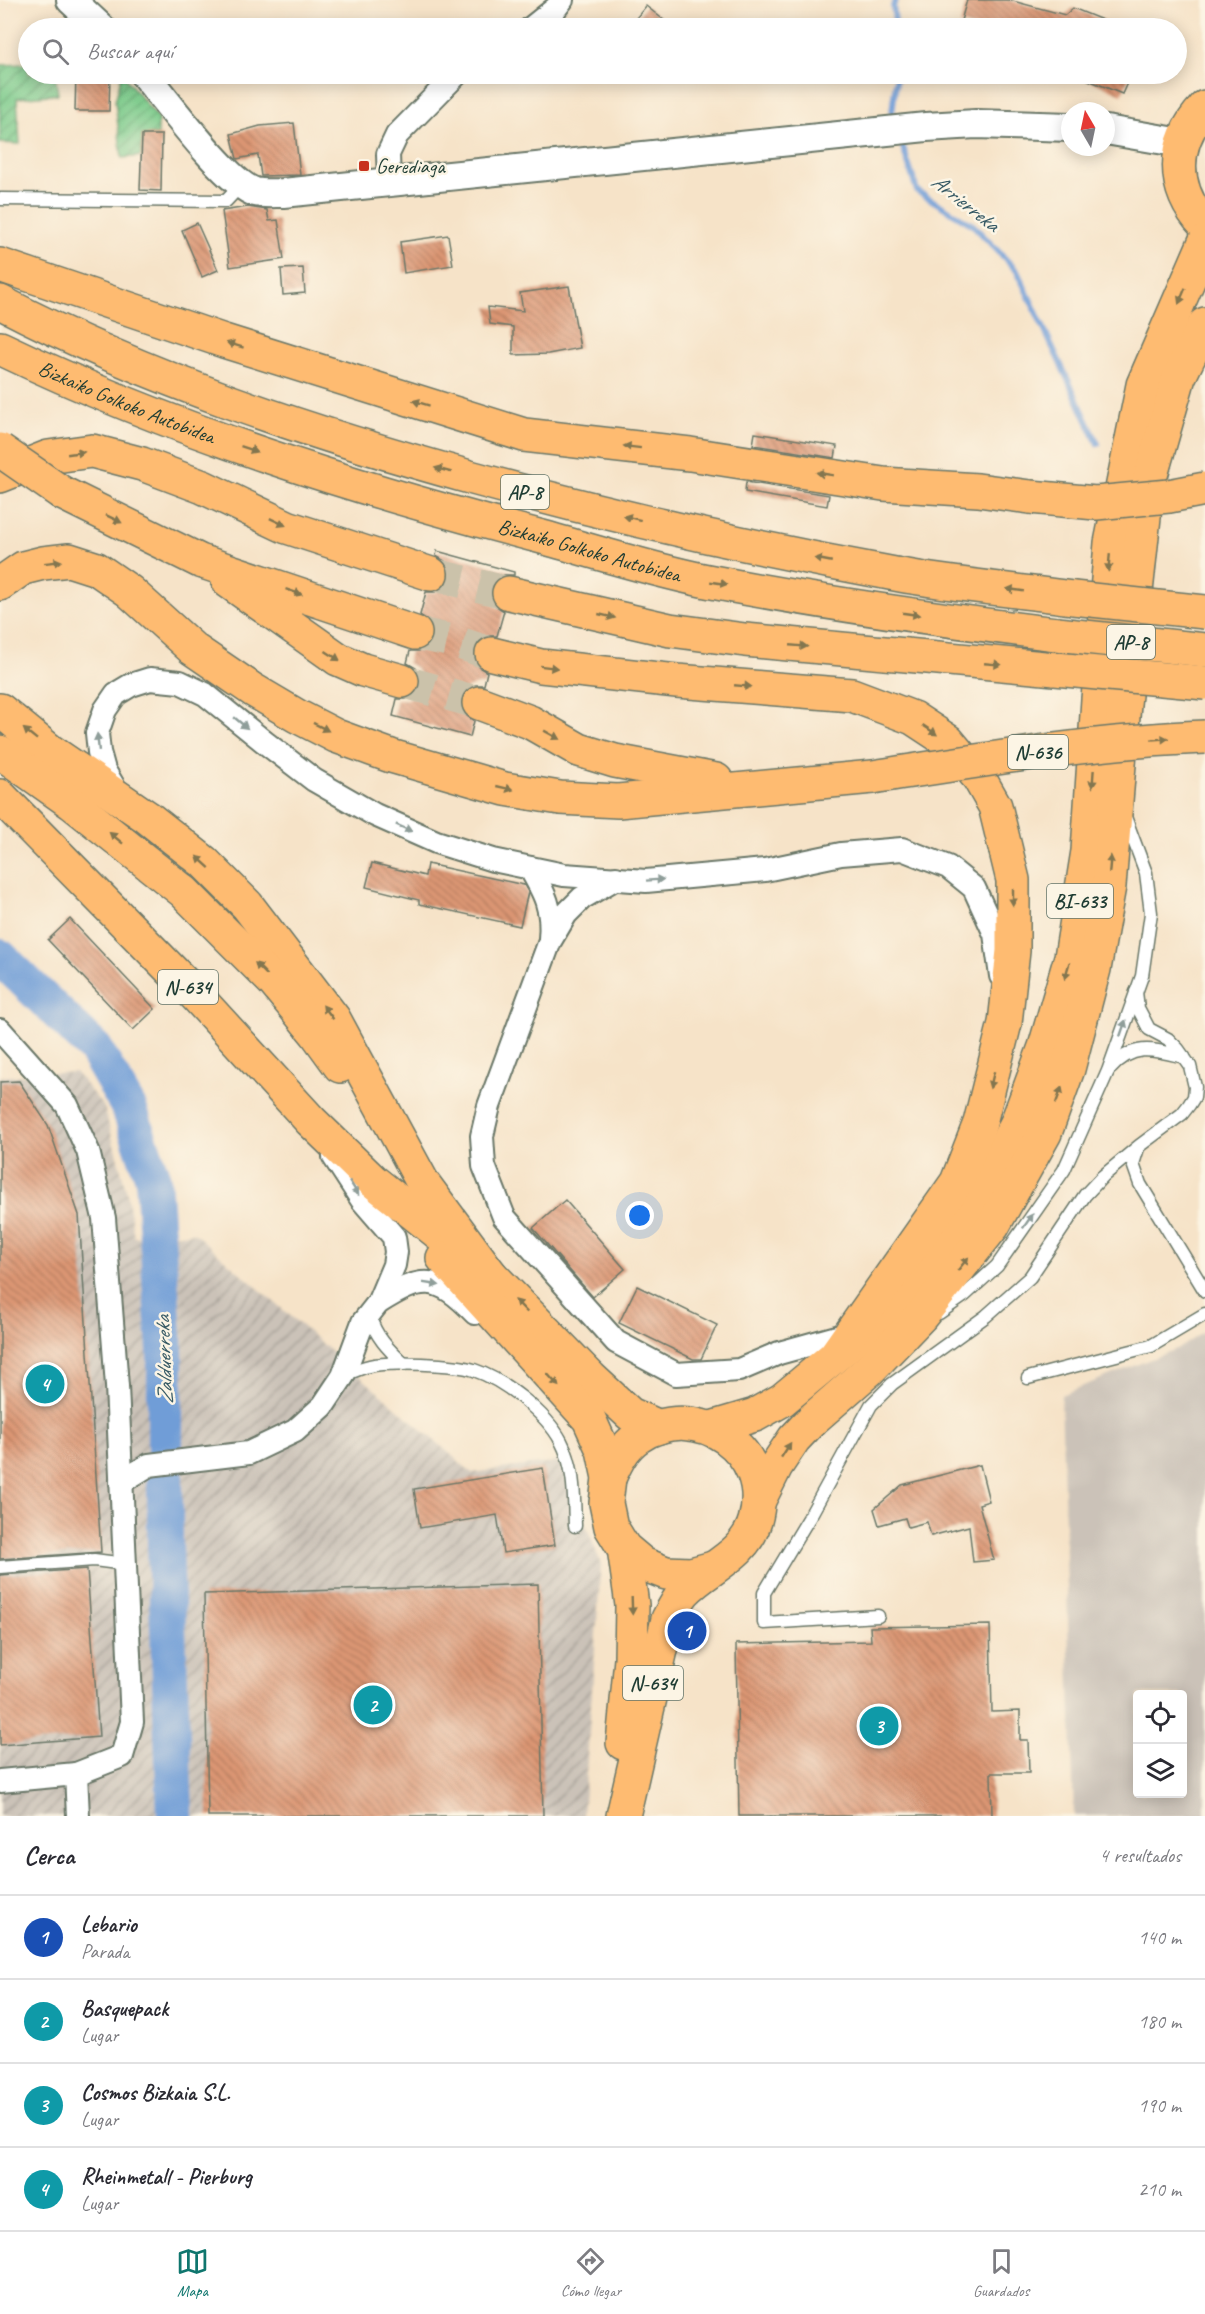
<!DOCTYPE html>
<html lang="es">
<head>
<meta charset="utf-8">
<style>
  :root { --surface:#fff; --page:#f7f7f7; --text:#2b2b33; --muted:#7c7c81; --line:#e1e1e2; --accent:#0f766e }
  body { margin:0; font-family:Caveat,sans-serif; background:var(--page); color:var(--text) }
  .controls { position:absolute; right:18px; bottom:18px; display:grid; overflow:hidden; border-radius:6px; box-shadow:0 3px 15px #0003 }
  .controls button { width:54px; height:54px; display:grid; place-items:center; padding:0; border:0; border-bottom:2px solid var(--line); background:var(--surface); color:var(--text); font:30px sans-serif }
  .compass { position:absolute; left:1061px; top:102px; width:54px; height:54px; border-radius:50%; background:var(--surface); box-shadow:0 3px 15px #0003; rotate:351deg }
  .you { position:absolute; left:640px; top:1216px; width:21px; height:21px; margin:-15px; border:4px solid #fff; border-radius:50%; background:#1a73e8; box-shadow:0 0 0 9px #1a73e833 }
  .badge { display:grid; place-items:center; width:39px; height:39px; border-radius:50%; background:var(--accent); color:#fff; font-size:20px; font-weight:700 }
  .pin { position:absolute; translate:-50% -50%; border:3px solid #fff; box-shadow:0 2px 6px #0006 }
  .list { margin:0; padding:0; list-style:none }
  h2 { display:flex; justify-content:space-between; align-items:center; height:78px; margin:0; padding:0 24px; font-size:26px }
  h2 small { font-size:20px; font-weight:400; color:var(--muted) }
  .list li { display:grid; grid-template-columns:39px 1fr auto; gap:18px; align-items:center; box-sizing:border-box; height:84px; padding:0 24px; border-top:2px solid var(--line) }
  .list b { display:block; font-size:22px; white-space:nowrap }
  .list p { margin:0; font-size:20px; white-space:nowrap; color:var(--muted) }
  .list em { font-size:20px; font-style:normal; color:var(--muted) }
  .icon { flex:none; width:33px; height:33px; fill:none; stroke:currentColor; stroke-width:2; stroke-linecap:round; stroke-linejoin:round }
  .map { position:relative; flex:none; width:1205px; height:1816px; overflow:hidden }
  .search { position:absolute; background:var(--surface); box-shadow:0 3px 15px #0003; left:18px; right:18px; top:18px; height:66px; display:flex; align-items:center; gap:15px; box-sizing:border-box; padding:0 21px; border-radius:33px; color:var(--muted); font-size:22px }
  .sheet { height:414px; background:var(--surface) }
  nav { display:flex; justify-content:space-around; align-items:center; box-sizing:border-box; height:84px; border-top:2px solid var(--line); background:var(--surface); font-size:16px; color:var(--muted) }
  nav a { display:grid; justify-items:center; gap:3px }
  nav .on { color:var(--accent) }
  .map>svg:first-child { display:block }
  .industrial { fill:url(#industrial-furrows) }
  .railway { fill:#cbc2b8; fill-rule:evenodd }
  .garden { fill:url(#garden-furrows); stroke:#4e8460; stroke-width:1.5 }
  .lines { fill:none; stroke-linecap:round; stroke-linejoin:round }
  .stream { stroke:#6f9dd7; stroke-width:6 }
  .river { stroke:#6f9dd7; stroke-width:36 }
  .building { fill:url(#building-back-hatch) }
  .motorway-tunnel { stroke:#cbc2aa; stroke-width:33; stroke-dasharray:33 16; stroke-linecap:butt }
  .service-casing { stroke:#6a7768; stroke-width:15 }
  .minor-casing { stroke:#6a7768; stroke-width:26 }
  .tertiary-casing { stroke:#6a7768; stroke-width:32 }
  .primary-casing { stroke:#6a7768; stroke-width:36 }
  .trunk-casing { stroke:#6a7768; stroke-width:36 }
  .motorway-casing { stroke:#6a7768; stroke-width:36 }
  .service { stroke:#fff; stroke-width:12 }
  .minor { stroke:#fff; stroke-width:22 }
  .tertiary { stroke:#fff; stroke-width:28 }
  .primary { stroke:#febb71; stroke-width:33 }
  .trunk { stroke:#febb71; stroke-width:33 }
  .motorway { stroke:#febb71; stroke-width:33 }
  .motorway-bridge-casing { stroke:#6a7768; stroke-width:36; stroke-linecap:butt }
  .motorway-bridge { stroke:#febb71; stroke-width:33 }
  .oneway { fill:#83764f }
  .oneway2 { fill:#8f9e9a }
  .poi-dot { fill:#c8321e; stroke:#fcf5e5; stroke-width:2 }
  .labels { text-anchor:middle; stroke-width:5; stroke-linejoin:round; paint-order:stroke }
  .shield { fill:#fcf5e5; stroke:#617469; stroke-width:1.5 }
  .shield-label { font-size:20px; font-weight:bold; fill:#1f3d34 }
  .poi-label { font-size:21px; fill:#1f3d34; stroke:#fcf5e5; text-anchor:start }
  .street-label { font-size:21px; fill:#1f3d34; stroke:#fcf5e5 }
  .water-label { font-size:22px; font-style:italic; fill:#375a65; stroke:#fcf5e5 }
</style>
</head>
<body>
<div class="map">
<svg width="1205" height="1816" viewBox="0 0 1205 1816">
  <defs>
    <pattern id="industrial-furrows" width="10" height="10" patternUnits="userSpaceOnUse" patternTransform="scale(1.5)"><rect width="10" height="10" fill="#cbc2b8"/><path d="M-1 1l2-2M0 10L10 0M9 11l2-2" fill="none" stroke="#a49f96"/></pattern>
    <pattern id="garden-furrows" width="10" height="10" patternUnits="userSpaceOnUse" patternTransform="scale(1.5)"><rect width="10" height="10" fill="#7ccb8b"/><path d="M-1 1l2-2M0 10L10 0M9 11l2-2" fill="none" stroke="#65a672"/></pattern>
    <pattern id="building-back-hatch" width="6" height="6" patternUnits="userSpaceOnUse" patternTransform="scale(1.5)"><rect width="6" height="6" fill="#dc9673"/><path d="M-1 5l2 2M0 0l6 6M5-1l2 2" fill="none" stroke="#b27c5f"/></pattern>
  </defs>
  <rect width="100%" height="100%" fill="#fcf5e5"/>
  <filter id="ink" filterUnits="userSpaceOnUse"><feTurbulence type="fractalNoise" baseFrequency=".0167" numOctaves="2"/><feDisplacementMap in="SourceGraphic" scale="12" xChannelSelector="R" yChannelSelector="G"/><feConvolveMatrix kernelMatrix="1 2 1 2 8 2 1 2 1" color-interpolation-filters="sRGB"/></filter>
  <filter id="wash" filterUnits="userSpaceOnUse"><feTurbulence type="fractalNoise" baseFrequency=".008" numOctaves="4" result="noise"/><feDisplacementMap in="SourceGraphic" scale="24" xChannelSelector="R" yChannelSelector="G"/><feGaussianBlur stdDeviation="1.35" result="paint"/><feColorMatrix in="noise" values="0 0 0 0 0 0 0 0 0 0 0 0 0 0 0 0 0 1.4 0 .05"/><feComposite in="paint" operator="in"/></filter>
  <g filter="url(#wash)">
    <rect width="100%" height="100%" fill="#f6e3c8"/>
    <path class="industrial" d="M75 1072 104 1107 127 1193 134 1237 194 1233 472 1473 561 1461 601 1564 583 1816H0V1077Z"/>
    <path class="railway" d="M1205 1331V1816H1074L1061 1395 1181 1347ZM1138 1694H1182V1794H1138Z"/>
    <g class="garden">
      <path d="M28 64V74H55L58 94 17 98 20 144 0 143V65Z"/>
      <path d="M122 74 158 118V135H142L141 156 122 158 115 101Z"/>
    </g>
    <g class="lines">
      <g class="stream">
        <path d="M896 28 893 6 896 0"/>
        <path d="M895 123 892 112 897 74"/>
        <path d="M900 138 917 191 973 225 1017 271 1098 444"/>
      </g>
      <path class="river" d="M0 957 95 1049 129 1108 153 1179 165 1349V1546L175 1816"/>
    </g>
    <g id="blocks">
      <g class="building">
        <path d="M967 0H1009L1065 15 1073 8 1122 28H976L960 24Z"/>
        <path d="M646 6 674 28H628Z"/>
        <path d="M76 74H110L109 111H75Z"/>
        <path d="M1074 74H1131L1122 94Z"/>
        <path d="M294 123 300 175 261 176 258 155 237 159 231 134 260 126Z"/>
        <path d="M142 135H162L161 191 140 190Z"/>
        <path d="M248 207 267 210 269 221 278 220 284 259 230 267 222 211Z"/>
        <path d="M197 223 218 270 202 277 182 230Z"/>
        <path d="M448 235 453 265 404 273 400 242Z"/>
        <path d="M303 268 305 293 283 295 281 269Z"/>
        <path d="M569 286 580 348 548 354 513 355V327L490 324 488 307 523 311 520 293Z"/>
        <path d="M755 433 837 446 835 458 753 445Z"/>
        <path d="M746 482 829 495 827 506 745 492Z"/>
        <path d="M437 551 514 572V575H504L496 580 491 588V599L496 606 504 611 497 636H486L478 642 474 649V660L480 668 487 672 484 685H475L468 688 461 697 460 706 464 714 474 721 470 737 393 716 397 699H406L415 695 420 686V676L416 668 407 663 410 651H419L427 647 433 638V629L429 621 420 615 426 592H435L443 588 449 579V570L445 561 436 556Z"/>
        <path d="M372 863 425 876 427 864 524 885 528 892 520 926 419 904V900L366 887Z"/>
        <path d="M70 919 155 1009 133 1030 48 940Z"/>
        <path d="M19 1081 48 1125 79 1215 101 1552 0 1559V1082Z"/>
        <path d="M565 1200 625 1269 593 1297 533 1228Z"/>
        <path d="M637 1286 717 1325 701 1359H693L619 1323Z"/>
        <path d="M980 1465 989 1501 979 1504 994 1560 973 1562 969 1526 931 1536 927 1522 908 1527 905 1518 879 1525 874 1509 902 1485Z"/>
        <path d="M543 1468 555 1545 503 1553 497 1515 420 1528 414 1489Z"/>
        <path d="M87 1569 99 1737 0 1745V1575Z"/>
        <path d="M538 1584 543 1816H208L204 1594Z"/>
        <path d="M990 1625 992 1712 1020 1711V1740H1028L1029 1773H991L992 1816H739L736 1644 871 1641 870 1627Z"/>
      </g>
    </g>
  </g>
  <g filter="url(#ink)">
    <use href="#blocks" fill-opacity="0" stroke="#6a7768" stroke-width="1.5"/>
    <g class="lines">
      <g class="motorway-tunnel">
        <path d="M431 574 509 593"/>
        <path d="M415 633 453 641 492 654"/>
        <path d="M402 681 479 703"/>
      </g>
      <g class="service-casing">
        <g id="service">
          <path d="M0 199 226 201 241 185"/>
          <path d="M1111 1068C1134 1042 1155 1050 1184 1057"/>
          <path d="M1138 1148 1133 1164 1140 1184 1205 1291"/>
          <path d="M939 1313 965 1295 997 1266 1064 1170 1108 1071 1142 976 1151 913 1146 873 1125 817"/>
          <path d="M369 1315C376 1337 388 1349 404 1364"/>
          <path d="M343 1376C352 1372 360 1368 369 1366 388 1361 456 1364 474 1370 504 1380 546 1413 561 1441 575 1467 574 1498 575 1526"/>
          <path d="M1028 1378 1151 1346 1205 1314"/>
          <path d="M0 1567 94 1560 125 1564"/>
          <path d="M878 1616 764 1623V1593L809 1518 871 1405 892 1384 986 1316 1030 1277 1085 1195 1103 1176 1139 1146 1182 1114 1189 1105 1194 1097 1195 1087 1190 1066 1178 1049 1168 1039 1149 1029 1138 1008 1136 992"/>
        </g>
      </g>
      <g class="minor-casing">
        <g id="minor">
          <path d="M531 28 556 8 562 0"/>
          <path d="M389 182 388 154 397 135 457 74"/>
          <path d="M117 792 104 770 99 752 97 733 105 710 116 694 131 685 150 679 180 682 205 694 267 744 314 780 375 815 436 842 493 860 564 875 646 881 765 870 841 854 902 849 948 867 974 888 995 934 1001 976"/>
          <path d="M530 868C545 894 553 909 550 939"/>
          <path d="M616 878 582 898 566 914 550 941 489 1106 482 1136 484 1166 504 1217 616 1342 676 1374 739 1370 779 1353 851 1333"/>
          <path d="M0 1030 67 1105 88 1151 104 1218 117 1386 132 1722 122 1756 76 1774"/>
          <path d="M378 1303C422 1275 437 1274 475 1313"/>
          <path d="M121 1482 149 1465 249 1453 295 1431 323 1406 343 1376 363 1322 378 1303 394 1265 396 1252 394 1237 362 1200 334 1157"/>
          <path d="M0 1781 76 1774 78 1816"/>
        </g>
      </g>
      <g class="tertiary-casing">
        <g id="tertiary">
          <path d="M71 0 101 28"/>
          <path d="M144 74C165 99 227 184 255 192 263 194 274 193 283 193L926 127 976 124 1070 127"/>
          <path d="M1106 130 1182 143"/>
        </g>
      </g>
      <g class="primary-casing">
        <g id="primary">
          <path d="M1205 107C1171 143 1171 189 1205 225"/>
          <path d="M711 1428 755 1415 782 1400 889 1311 970 1213 1017 1123 1045 1047 1071 957 1088 851 1098 699 1111 543 1143 385 1205 242"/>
          <path d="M758 1502 776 1466 794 1439 813 1419 869 1370 921 1316 993 1226 1045 1133 1068 1069 1094 969 1109 886 1124 704 1147 489 1179 377 1205 324"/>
        </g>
      </g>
      <g class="trunk-casing">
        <g id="trunk">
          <path d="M0 796 188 987 311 1121 373 1181 491 1275 591 1378 630 1414 659 1427"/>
          <path d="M443 1258 589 1419 603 1450 609 1478 606 1503 611 1527 624 1548 643 1564 666 1573 691 1574 713 1568"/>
          <path d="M609 1478C616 1463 623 1447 638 1437 697 1397 775 1451 755 1521 745 1556 708 1567 685 1591 678 1599 673 1609 668 1619L623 1816"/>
          <path d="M623 1743 631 1659 632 1605 624 1548"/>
        </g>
      </g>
      <g class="motorway-casing">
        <g id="motorway">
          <path d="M0 265 224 341 524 435 690 454 883 484 978 490 1030 497"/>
          <path d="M0 302C150 380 310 433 473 478 612 516 753 548 895 574 954 585 1014 590 1073 598"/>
          <path id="s1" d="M0 348C173 431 357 489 542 537 596 552 652 570 707 581 822 603 941 620 1057 634"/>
          <path d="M0 476 48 457 92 451 142 464 203 487 287 527 431 574"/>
          <path d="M62 493 200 561 415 633"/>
          <path d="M228 581 338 659 363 670 402 681"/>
          <path d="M0 584 23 568 43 563 69 560 97 569 129 591 193 649 253 690 297 716 336 736 391 756 505 789 560 798 618 801 873 777"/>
          <path d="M509 593 670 630 745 640 1055 669"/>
          <path d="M492 654 541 666 677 681 852 695 913 718 948 741 979 778 995 806 1013 880V951L1005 1023 980 1123 957 1182 836 1354"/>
          <path d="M479 703 530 722 579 750 615 761 716 780"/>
          <path d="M0 710 49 750 147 817 204 862 247 905 334 1019 423 1183 491 1275"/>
          <path d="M0 752 72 803 184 892 274 982 316 1033 340 1066"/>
        </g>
      </g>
      <use href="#service" class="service"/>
      <use href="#minor" class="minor"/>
      <use href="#tertiary" class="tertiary"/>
      <use href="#primary" class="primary"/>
      <use href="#trunk" class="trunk"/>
      <use href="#motorway" class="motorway"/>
      <g class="motorway-bridge-casing">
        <g id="motorway-bridge">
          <path d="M0 450 62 493"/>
          <path d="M1030 497 1096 503 1169 496 1205 489"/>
          <path d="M1073 598 1205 612"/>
          <path d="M1057 634 1205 650"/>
          <path d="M1055 669 1205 683"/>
          <path d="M873 777C983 760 1093 741 1205 737"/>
        </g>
      </g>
      <use href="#motorway-bridge" class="motorway-bridge"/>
    </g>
    <defs><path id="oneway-solid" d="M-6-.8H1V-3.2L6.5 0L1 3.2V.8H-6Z" transform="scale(1.5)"/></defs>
    <g class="oneway">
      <use href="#oneway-solid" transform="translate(1182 296) rotate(113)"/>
      <use href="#oneway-solid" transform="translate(235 345) rotate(-163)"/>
      <use href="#oneway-solid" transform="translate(421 403) rotate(-163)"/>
      <use href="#oneway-solid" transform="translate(632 447) rotate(-173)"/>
      <use href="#oneway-solid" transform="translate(249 449) rotate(19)"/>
      <use href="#oneway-solid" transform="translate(76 453) rotate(-8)"/>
      <use href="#oneway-solid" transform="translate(443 470) rotate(-165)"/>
      <use href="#oneway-solid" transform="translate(825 474) rotate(-171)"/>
      <use href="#oneway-solid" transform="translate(632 518) rotate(-166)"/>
      <use href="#oneway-solid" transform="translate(114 519) rotate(26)"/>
      <use href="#oneway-solid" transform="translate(278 522) rotate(25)"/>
      <use href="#oneway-solid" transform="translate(823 560) rotate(-169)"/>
      <use href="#oneway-solid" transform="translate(53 562) rotate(-7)"/>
      <use href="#oneway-solid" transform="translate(1109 563) rotate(95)"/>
      <use href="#oneway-solid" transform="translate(719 583) rotate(9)"/>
      <use href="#oneway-solid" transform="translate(1015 590) rotate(-172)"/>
      <use href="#oneway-solid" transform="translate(294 592) rotate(19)"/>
      <use href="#oneway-solid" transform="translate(911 614) rotate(8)"/>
      <use href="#oneway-solid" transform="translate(607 616) rotate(13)"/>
      <use href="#oneway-solid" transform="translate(799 646) rotate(5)"/>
      <use href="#oneway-solid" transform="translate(333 656) rotate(33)"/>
      <use href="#oneway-solid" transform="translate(993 664) rotate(5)"/>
      <use href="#oneway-solid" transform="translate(549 667) rotate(7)"/>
      <use href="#oneway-solid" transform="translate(743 686) rotate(5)"/>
      <use href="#oneway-solid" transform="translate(321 727) rotate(27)"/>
      <use href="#oneway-solid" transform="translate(930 730) rotate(34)"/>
      <use href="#oneway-solid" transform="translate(30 734) rotate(-141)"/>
      <use href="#oneway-solid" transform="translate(552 735) rotate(29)"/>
      <use href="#oneway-solid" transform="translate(1160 739) rotate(-4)"/>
      <use href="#oneway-solid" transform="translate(1093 779) rotate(94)"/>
      <use href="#oneway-solid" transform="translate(505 788) rotate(13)"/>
      <use href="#oneway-solid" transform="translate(116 838) rotate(-141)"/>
      <use href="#oneway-solid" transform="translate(203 862) rotate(-138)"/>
      <use href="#oneway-solid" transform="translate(1110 864) rotate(-85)"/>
      <use href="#oneway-solid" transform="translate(1013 897) rotate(90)"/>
      <use href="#oneway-solid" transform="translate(261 969) rotate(-135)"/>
      <use href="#oneway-solid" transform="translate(1067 971) rotate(106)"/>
      <use href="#oneway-solid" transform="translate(328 1012) rotate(-127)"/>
      <use href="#oneway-solid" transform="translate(992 1080) rotate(104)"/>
      <use href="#oneway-solid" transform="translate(1059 1095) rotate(-70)"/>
      <use href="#oneway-solid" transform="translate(963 1264) rotate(-51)"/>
      <use href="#oneway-solid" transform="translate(521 1306) rotate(-134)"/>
      <use href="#oneway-solid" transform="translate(553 1380) rotate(48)"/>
      <use href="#oneway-solid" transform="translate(786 1450) rotate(-57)"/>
      <use href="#oneway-solid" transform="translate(632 1606) rotate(88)"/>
    </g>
    <g class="oneway2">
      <use href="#oneway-solid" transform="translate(241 723) rotate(40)"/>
      <use href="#oneway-solid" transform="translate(98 742) rotate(-96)"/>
      <use href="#oneway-solid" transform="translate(404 828) rotate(24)"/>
      <use href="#oneway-solid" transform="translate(655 880) rotate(-4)"/>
      <use href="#oneway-solid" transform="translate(1123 1028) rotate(-71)"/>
      <use href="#oneway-solid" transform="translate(354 1188) rotate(57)"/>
      <use href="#oneway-solid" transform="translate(1028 1221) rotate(-55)"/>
      <use href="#oneway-solid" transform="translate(431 1284) rotate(9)"/>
    </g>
  </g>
  <rect class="poi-dot" x="358" y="160" width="12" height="12" rx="3"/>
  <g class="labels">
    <g class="shield">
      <rect x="501" y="475" width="48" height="34" rx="4.5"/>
      <rect x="1107" y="625" width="48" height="34" rx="4.5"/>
      <rect x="1008" y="735" width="60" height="34" rx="4.5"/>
      <rect x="1047" y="884" width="66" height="34" rx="4.5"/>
      <rect x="158" y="970" width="60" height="34" rx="4.5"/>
      <rect x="623" y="1666" width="60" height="34" rx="4.5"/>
    </g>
    <g class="shield-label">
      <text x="525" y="499">AP-8</text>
      <text x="1131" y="649">AP-8</text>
      <text x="1038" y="759">N-636</text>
      <text x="1080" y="908">BI-633</text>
      <text x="188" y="994">N-634</text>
      <text x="653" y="1690">N-634</text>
    </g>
    <g class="poi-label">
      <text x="376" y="173">Gerediaga</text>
    </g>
    <g class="street-label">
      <text dy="7" stroke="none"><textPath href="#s1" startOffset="138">Bizkaiko Golkoko Autobidea</textPath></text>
      <text dy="7" stroke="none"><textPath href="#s1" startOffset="624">Bizkaiko Golkoko Autobidea</textPath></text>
    </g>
    <g class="water-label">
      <text transform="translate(966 202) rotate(38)" y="8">Arrierreka</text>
      <text transform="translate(163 1360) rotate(-92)" y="8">Zalduerreka</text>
    </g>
  </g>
</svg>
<div class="controls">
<button><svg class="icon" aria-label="locate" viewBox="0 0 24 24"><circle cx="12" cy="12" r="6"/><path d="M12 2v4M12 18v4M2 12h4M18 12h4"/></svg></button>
<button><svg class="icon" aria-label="layers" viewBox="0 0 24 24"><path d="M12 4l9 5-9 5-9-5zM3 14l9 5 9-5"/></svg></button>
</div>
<svg class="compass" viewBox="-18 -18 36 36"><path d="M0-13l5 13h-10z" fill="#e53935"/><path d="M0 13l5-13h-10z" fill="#7c7c81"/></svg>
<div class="you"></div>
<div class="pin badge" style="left:687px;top:1631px;background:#1a4fb4">1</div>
<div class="pin badge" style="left:373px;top:1705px;background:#0f9aa8">2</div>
<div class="pin badge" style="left:879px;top:1726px;background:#0f9aa8">3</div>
<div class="pin badge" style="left:45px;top:1384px;background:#0f9aa8">4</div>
<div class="search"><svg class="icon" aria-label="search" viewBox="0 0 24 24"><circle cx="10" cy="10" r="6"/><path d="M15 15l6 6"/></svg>Buscar aquí</div>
</div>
<section class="sheet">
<h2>Cerca<small>4 resultados</small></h2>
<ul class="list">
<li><span class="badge" style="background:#1a4fb4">1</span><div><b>Lebario</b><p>Parada</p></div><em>140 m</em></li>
<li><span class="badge" style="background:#0f9aa8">2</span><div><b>Basquepack</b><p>Lugar</p></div><em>180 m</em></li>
<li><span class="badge" style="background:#0f9aa8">3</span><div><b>Cosmos Bizkaia S.L.</b><p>Lugar</p></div><em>190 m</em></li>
<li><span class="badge" style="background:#0f9aa8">4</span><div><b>Rheinmetall - Pierburg</b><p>Lugar</p></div><em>210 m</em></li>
</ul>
</section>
<nav>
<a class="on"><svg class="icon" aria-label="map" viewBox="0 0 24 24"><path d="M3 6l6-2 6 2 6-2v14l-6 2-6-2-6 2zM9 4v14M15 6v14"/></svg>Mapa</a>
<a><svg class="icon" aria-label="directions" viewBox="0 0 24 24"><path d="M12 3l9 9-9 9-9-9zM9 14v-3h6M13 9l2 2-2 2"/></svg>Cómo llegar</a>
<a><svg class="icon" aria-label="saved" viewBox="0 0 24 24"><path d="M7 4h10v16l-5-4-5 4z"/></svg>Guardados</a>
</nav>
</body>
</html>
